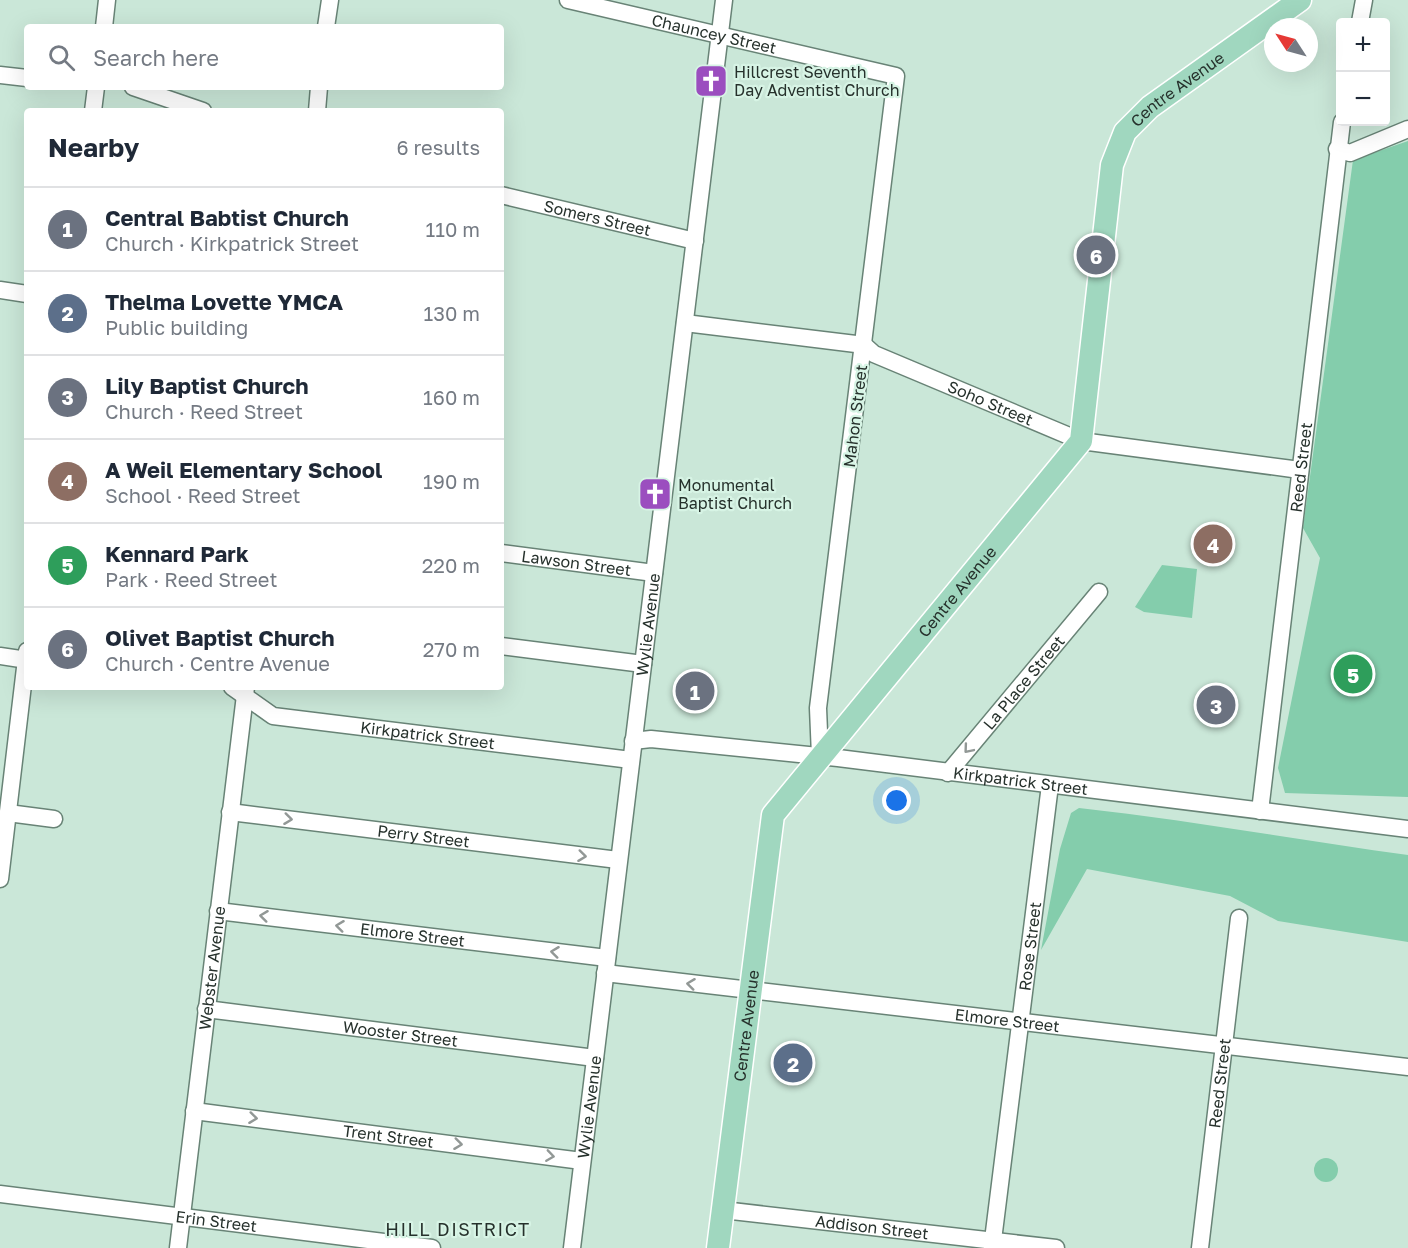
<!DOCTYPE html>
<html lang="en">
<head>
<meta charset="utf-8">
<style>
  :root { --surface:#fff; --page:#f6f6f7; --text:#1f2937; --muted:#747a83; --line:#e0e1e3; --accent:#9b4ebf }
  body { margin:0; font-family:"Golos Text",sans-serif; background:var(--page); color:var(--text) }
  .controls { position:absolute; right:18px; top:18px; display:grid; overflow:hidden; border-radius:6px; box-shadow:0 6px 24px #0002 }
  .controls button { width:54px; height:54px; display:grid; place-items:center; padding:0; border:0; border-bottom:2px solid var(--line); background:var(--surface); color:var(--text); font:30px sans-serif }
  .compass { position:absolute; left:1264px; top:18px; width:54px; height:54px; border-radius:50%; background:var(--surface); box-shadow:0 6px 24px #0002; rotate:306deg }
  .you { position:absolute; left:897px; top:801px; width:21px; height:21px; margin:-15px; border:4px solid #fff; border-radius:50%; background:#1a73e8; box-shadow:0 0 0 9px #1a73e833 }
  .badge { display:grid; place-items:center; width:39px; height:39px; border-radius:50%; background:var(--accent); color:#fff; font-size:20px; font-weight:700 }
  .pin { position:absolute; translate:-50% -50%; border:3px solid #fff; box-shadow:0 2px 6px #0006 }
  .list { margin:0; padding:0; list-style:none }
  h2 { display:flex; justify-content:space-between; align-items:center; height:78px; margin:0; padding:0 24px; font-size:26px }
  h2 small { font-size:20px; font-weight:400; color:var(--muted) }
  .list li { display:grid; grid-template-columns:39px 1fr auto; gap:18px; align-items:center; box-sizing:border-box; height:84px; padding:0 24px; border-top:2px solid var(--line) }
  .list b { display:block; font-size:22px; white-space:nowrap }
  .list p { margin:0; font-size:20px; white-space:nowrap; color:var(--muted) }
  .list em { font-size:20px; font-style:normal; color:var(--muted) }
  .icon { flex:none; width:33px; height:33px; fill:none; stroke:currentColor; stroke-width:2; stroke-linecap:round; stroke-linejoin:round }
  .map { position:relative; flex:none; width:1408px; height:1248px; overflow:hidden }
  .search { position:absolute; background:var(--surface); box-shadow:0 6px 24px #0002; left:24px; top:24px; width:480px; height:66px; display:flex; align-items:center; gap:15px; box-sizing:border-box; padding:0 21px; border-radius:6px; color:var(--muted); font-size:22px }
  .panel { position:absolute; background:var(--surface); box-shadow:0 6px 24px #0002; left:24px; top:108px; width:480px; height:582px; border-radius:6px }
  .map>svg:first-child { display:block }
  .green { fill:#84cdac }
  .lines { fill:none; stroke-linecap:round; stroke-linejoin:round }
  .minor-casing { stroke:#688376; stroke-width:19 }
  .major-casing { stroke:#fff; stroke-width:25 }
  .minor { stroke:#fff; stroke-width:16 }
  .major { stroke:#a0d7bf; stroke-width:22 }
  .oneway { stroke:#929896 }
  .labels { text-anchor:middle; stroke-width:4.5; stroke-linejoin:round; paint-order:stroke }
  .street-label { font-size:16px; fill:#26312c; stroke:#d7f4e5 }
  .poi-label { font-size:16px; fill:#26312c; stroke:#d7f4e5; text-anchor:start }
  .neighbourhood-label { font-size:18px; letter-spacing:1.5px; fill:#26312c; stroke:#d7f4e5 }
</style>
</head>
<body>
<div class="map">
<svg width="1408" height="1248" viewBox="0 0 1408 1248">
  <rect width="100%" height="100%" fill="#cae7d8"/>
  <g class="green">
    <path d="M1408 141V797L1285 793 1278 768 1320 558 1303 528 1353 160Z"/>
    <path d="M1162 565 1197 569 1192 618 1144 612 1135 607Z"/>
    <path d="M1079 808C1189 820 1298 840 1408 855V942L1278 921 1230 896 1087 869 1041 950 1060 849 1071 813Z"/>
    <circle cx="1326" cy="1170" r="12"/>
  </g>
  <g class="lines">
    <g class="minor-casing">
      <g id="minor">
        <path id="s1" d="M568 0 896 76 818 708 820 756"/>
        <path d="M1360 22 1364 0"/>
        <path d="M104 27 107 0"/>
        <path d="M326 27 330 0"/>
        <path d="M0 75 27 78"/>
        <path d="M133 87 203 111"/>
        <path d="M93 111 96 87"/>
        <path d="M317 111 319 87"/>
        <path d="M1337 149 1350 153 1408 129"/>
        <path id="s2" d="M501 195 695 241"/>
        <path d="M0 290 27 294"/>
        <path id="s3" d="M685 323 864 345 874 354 1081 441 1300 470"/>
        <path id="s4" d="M501 553 654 573"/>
        <path d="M501 646 643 664"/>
        <path d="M0 656 27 660"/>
        <path id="s5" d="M232 687 273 716 631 760"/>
        <path id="s6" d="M633 741 651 739 838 758 1408 829"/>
        <path id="s7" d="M948 773 1099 592"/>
        <path id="s8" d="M1260 811 1342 122"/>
        <path id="s9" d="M230 812 618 860"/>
        <path d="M8 813 54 819"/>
        <path d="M0 879 27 651"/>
        <path id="s10" d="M218 911 607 958"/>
        <path id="s11" d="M605 973 1408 1067"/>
        <path id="s12" d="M206 1009 595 1058"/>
        <path id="s13" d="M194 1111 582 1161"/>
        <path id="s14" d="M0 1194 432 1248"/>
        <path id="s15" d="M723 1210 1056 1248"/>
        <path id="s16" d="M178 1248 246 687"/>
        <path id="s17" d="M572 1248 724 0"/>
        <path id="s18" d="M992 1248 1050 785"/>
        <path id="s19" d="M1200 1248 1239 918"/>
      </g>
    </g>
    <g class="major-casing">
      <g id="major">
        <path id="s20" d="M718 1248 773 815 1081 441 1112 165 1125 132 1150 107 1300 0"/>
      </g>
    </g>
    <use href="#minor" class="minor"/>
    <use href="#major" class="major"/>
  </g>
  <defs><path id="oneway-chevron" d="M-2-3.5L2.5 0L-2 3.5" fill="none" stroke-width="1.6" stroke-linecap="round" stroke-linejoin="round" transform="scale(1.5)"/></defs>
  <g class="oneway">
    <use href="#oneway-chevron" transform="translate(968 749) rotate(130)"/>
    <use href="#oneway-chevron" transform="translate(288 819) rotate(7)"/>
    <use href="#oneway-chevron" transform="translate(582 856) rotate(7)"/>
    <use href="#oneway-chevron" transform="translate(264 916) rotate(-173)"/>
    <use href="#oneway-chevron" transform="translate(340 926) rotate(-173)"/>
    <use href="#oneway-chevron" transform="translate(555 952) rotate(-173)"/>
    <use href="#oneway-chevron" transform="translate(691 984) rotate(-173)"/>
    <use href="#oneway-chevron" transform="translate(253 1118) rotate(7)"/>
    <use href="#oneway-chevron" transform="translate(458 1144) rotate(7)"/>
    <use href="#oneway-chevron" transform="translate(550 1156) rotate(8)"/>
  </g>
  <defs>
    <g id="church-square" transform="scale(1.725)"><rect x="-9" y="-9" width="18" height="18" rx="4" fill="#9b4ebf" stroke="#d7f4e5"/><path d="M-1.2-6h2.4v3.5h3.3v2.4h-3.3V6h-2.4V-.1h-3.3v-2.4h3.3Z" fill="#fff"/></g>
  </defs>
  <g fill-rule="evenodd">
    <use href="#church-square" x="711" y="81"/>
    <use href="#church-square" x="655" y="494"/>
  </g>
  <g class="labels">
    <g class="street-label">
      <text dy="6" stroke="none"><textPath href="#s1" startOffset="150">Chauncey Street</textPath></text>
      <text dy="6" stroke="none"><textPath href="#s20" startOffset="1302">Centre Avenue</textPath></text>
      <text dy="6" stroke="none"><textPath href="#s2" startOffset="99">Somers Street</textPath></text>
      <text dy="6" stroke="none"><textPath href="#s3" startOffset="320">Soho Street</textPath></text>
      <text transform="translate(855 416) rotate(-83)" y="6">Mahon Street</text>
      <text dy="6" stroke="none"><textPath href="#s8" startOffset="346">Reed Street</textPath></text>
      <text dy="6" stroke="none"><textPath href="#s4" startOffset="76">Lawson Street</textPath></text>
      <text dy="6" stroke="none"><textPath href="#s20" startOffset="726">Centre Avenue</textPath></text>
      <text dy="6" stroke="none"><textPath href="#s17" startOffset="628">Wylie Avenue</textPath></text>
      <text dy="6" stroke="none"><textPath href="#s7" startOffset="118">La Place Street</textPath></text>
      <text dy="6" stroke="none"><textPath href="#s5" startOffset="206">Kirkpatrick Street</textPath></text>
      <text dy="6" stroke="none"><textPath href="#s6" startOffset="390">Kirkpatrick Street</textPath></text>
      <text dy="6" stroke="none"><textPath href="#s9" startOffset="195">Perry Street</textPath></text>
      <text dy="6" stroke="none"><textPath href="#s10" startOffset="196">Elmore Street</textPath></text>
      <text dy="6" stroke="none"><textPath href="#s18" startOffset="304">Rose Street</textPath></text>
      <text dy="6" stroke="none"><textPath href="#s16" startOffset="282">Webster Avenue</textPath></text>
      <text dy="6" stroke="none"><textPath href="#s11" startOffset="405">Elmore Street</textPath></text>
      <text dy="6" stroke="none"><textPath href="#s20" startOffset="224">Centre Avenue</textPath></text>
      <text dy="6" stroke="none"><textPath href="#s12" startOffset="196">Wooster Street</textPath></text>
      <text dy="6" stroke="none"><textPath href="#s19" startOffset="166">Reed Street</textPath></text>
      <text dy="6" stroke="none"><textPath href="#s17" startOffset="142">Wylie Avenue</textPath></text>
      <text dy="6" stroke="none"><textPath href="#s13" startOffset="196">Trent Street</textPath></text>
      <text dy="6" stroke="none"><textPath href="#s14" startOffset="218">Erin Street</textPath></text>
      <text dy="6" stroke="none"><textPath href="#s15" startOffset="150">Addison Street</textPath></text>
    </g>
    <g class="poi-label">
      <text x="734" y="78">Hillcrest Seventh<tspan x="734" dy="18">Day Adventist Church</tspan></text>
      <text x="678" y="491">Monumental<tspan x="678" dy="18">Baptist Church</tspan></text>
    </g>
    <g class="neighbourhood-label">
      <text x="458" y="1236">HILL DISTRICT</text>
    </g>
  </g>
</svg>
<div class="controls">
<button>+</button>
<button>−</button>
</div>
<svg class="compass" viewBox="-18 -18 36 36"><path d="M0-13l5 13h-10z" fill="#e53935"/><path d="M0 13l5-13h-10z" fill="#747a83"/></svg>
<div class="you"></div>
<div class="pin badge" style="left:695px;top:691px;background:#6b7280">1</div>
<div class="pin badge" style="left:793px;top:1063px;background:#5c6f8a">2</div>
<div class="pin badge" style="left:1216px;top:705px;background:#6b7280">3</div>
<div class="pin badge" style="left:1213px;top:544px;background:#8d6e63">4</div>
<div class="pin badge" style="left:1353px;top:674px;background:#2e9e5b">5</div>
<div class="pin badge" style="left:1096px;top:255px;background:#6b7280">6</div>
<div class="search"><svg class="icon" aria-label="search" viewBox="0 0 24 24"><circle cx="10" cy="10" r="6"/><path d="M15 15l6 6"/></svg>Search here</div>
<section class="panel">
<h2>Nearby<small>6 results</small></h2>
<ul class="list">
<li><span class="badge" style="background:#6b7280">1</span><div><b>Central Babtist Church</b><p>Church · Kirkpatrick Street</p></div><em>110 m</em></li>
<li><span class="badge" style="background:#5c6f8a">2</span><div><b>Thelma Lovette YMCA</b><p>Public building</p></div><em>130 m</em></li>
<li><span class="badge" style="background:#6b7280">3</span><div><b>Lily Baptist Church</b><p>Church · Reed Street</p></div><em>160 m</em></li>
<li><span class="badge" style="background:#8d6e63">4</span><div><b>A Weil Elementary School</b><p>School · Reed Street</p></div><em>190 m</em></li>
<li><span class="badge" style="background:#2e9e5b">5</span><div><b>Kennard Park</b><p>Park · Reed Street</p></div><em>220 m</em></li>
<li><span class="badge" style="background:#6b7280">6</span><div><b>Olivet Baptist Church</b><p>Church · Centre Avenue</p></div><em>270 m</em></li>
</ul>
</section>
</div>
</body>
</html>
